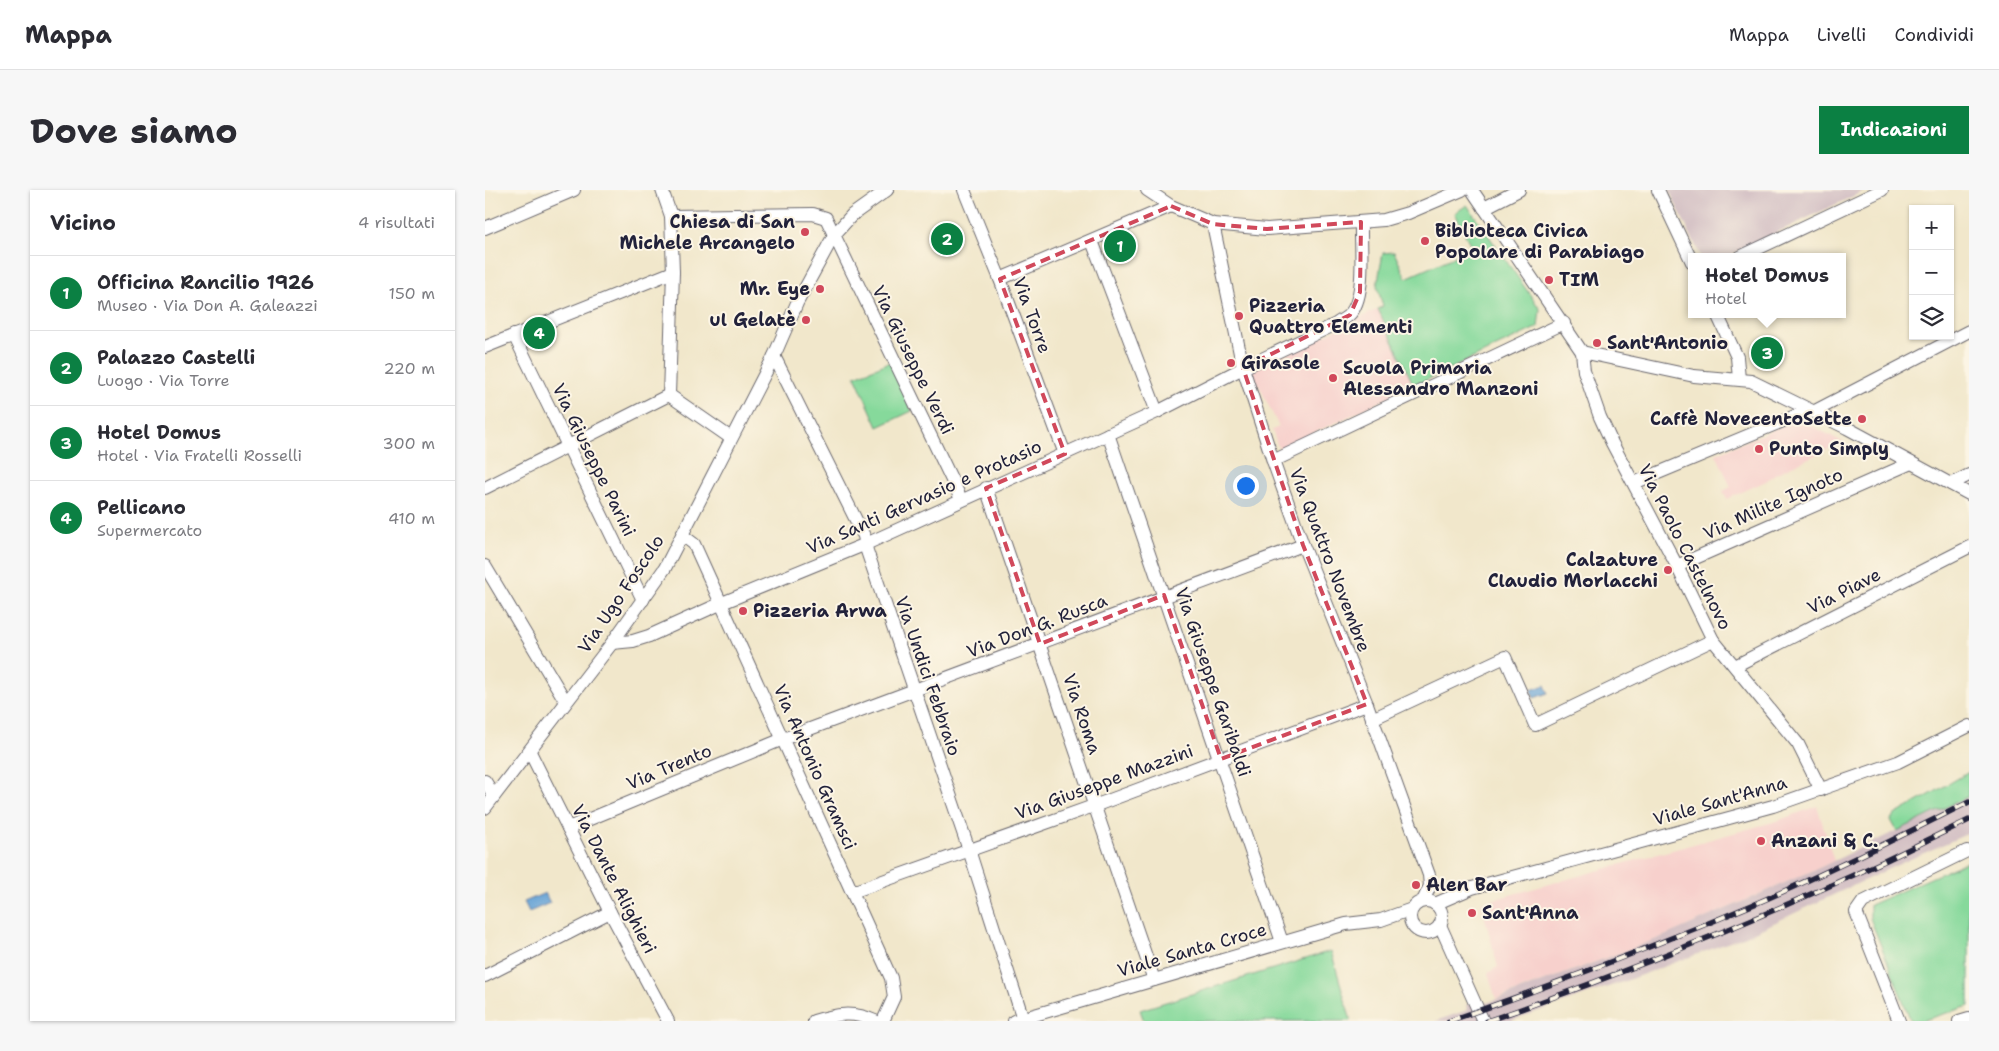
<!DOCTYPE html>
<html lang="it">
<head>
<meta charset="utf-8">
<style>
  :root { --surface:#fff; --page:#f7f7f7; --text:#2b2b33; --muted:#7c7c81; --line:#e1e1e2; --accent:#0b8043 }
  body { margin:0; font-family:"Shantell Sans",sans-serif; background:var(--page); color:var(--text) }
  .controls { position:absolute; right:15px; top:15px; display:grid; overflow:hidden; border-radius:0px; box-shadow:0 1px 4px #0004 }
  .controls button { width:45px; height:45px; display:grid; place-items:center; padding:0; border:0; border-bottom:1px solid var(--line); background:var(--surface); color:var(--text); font:25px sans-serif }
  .you { position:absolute; left:760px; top:295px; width:18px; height:18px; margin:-12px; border:4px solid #fff; border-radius:50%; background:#1a73e8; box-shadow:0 0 0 8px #1a73e833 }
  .badge { display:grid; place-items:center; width:32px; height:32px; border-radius:50%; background:var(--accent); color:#fff; font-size:16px; font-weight:700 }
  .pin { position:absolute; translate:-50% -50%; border:2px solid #fff; box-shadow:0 1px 5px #0006 }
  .popup { position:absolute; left:1203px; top:63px; width:158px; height:65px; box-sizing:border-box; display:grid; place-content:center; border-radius:0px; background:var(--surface); filter:drop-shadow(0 1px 4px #0005); font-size:16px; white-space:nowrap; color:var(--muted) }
  .popup b { font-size:19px; color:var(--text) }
  .popup::after { content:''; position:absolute; left:50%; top:100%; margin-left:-10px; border:10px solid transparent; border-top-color:var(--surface) }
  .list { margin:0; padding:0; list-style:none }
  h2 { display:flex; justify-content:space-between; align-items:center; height:65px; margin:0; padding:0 20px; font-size:21px }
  h2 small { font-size:16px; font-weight:400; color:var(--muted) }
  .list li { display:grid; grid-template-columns:32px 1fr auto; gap:15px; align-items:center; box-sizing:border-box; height:75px; padding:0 20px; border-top:1px solid var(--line) }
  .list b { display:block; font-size:19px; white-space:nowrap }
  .list p { margin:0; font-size:16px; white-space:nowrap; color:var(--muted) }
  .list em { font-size:16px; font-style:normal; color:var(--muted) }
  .icon { flex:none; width:28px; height:28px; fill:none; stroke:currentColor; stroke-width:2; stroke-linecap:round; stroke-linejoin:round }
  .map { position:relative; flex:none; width:1484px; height:831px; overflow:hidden; border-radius:0px }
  header { display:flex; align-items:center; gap:30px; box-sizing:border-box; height:70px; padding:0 25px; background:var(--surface); border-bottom:1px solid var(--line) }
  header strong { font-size:24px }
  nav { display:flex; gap:28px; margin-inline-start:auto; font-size:18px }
  .intro { display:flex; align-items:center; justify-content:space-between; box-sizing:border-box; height:120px; padding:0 30px }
  h1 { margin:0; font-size:35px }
  .button { padding:12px 22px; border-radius:0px; background:var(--accent); color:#fff; font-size:18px; font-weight:700 }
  main { display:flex; gap:30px; padding:0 30px }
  aside { flex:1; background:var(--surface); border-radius:0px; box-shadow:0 1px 4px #0004 }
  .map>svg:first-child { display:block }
  .built { fill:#f7d0cc }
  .industrial { fill:#d2bec3 }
  .green { fill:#86d99b; stroke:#547e6b }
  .water { fill:#63a1d5; stroke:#426288 }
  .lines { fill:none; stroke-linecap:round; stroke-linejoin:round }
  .minor-casing { stroke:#6a676d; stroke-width:14 }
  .minor { stroke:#fff; stroke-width:12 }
  .rail-casing { stroke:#22223b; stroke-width:5.5 }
  .rail { stroke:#fcf5e5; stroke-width:4; stroke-dasharray:11; stroke-linecap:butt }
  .marked { fill:none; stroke:#d1495b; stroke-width:4; stroke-dasharray:10 6; stroke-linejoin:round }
  .poi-dot { fill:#d1495b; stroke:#fcf5e5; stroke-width:2 }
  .labels { text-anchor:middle; stroke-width:4; stroke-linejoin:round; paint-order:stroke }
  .poi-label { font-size:18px; font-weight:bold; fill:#22223b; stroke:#fcf5e5; text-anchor:start }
  .street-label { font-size:18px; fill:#22223b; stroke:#fcf5e5 }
</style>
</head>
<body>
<header>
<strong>Mappa</strong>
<nav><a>Mappa</a><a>Livelli</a><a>Condividi</a></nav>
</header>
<div class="intro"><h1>Dove siamo</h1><a class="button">Indicazioni</a></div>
<main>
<aside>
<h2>Vicino<small>4 risultati</small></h2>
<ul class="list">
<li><span class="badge">1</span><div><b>Officina Rancilio 1926</b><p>Museo · Via Don A. Galeazzi</p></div><em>150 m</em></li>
<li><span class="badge">2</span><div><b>Palazzo Castelli</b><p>Luogo · Via Torre</p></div><em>220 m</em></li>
<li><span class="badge">3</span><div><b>Hotel Domus</b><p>Hotel · Via Fratelli Rosselli</p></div><em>300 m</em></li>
<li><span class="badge">4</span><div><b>Pellicano</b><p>Supermercato</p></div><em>410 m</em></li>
</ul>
</aside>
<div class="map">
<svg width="1484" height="831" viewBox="0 0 1484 831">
  <rect width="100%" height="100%" fill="#fcf5e5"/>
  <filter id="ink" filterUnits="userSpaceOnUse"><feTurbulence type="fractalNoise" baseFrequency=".02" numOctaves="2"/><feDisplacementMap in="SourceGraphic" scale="10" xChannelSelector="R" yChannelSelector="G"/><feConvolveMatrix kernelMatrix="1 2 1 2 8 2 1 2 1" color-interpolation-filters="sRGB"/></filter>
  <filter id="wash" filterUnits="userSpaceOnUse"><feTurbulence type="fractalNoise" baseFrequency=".0096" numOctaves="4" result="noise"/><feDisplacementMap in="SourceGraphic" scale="20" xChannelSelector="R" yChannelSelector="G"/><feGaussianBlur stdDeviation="1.12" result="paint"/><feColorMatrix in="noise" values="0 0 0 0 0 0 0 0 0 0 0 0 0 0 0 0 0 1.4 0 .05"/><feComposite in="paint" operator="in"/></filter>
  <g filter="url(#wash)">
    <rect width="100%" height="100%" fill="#f1e7cb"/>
    <g class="built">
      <path d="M893 119 929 196 794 259 787 240 794 237 767 181Z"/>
      <path d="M1313 229 1358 252 1290 284 1281 291 1242 309 1238 301 1246 297 1231 264Z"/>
      <path d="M1332 616 1349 671 1177 747 1011 809 1003 783 1013 777 996 713 1292 631Z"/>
    </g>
    <g class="industrial">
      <path d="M1184 0H1381L1240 67H1216Z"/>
      <path d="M1484 606V643L1412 675 1261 746 1143 790 1025 831H950L983 820 981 815 996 809 999 814 1177 747 1336 677Z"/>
    </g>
    <g class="green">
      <path d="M982 15 1055 119 1053 137 929 196 893 119 898 116 892 96 898 63 909 62 921 88 987 59 970 23Z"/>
      <path d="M405 172 427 221 393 237 370 186Z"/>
      <path d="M1484 582V606L1412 641 1406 630 1408 626Z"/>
      <path d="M1484 671V816L1436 831H1426L1385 728V715Z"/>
      <path d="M846 761 866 831H659L655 820Z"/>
    </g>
    <g class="water">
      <path d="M1060 495 1063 503 1049 508 1046 500Z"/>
      <path d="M60 703 65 713 44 722 39 712Z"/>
    </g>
  </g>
  <g filter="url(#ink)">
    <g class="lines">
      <g class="minor-casing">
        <g id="minor">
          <path d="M177 0 186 26 188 82 184 205 246 248"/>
          <path d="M479 0 515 89 580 264"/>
          <path d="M662 0 686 16 728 34 782 39 899 30 923 23 977 0"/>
          <path d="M987 0 1097 162 1099 181 1115 227 1127 253 1192 376 1228 450 1313 554 1336 600"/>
          <path d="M1173 0 1207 72"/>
          <path d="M999 18 1034 0"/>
          <path d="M186 26 328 24 341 28 476 309"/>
          <path d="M728 34 758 178 788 271 818 355 882 514 944 685 945 696 938 711"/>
          <path d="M0 38 89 0"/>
          <path d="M607 51 672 222"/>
          <path d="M1255 67 1397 0"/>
          <path d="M515 89 686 16"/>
          <path d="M1232 124 1252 167 1254 189"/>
          <path d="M29 145 158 410"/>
          <path d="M0 157 188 82"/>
          <path d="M1097 162 1209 186 1266 191 1362 238 1484 304"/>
          <path d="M289 166 379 346 382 361 484 660 538 829"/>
          <path d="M623 244 797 752"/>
          <path d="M788 271 1079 133"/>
          <path d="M1149 293 1310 226 1330 221 1484 141"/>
          <path d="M1466 294 1484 285"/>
          <path d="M0 298 184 205"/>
          <path d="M501 298 669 790"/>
          <path d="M197 345 209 354 406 788 409 807 398 831"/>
          <path d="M0 376 81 512"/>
          <path d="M1192 376 1426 273"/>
          <path d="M127 453 148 451 164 446 237 413 381 354 672 222 758 178 851 134C855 131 861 128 864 125 882 108 875 56 876 32"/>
          <path d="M1250 476 1484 357"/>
          <path d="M887 529 1020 467 1050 535 1228 450"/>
          <path d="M45 562 125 722 183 831"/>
          <path d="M0 591 9 606"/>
          <path d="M0 618 127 453 180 378 289 166 312 113 349 45 367 25 402 0"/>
          <path d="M83 638 298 549 818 355"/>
          <path d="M367 702 617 613 882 514"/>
          <circle cx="941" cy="727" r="16"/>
          <path d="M950 714 987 698 1288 616 1413 572 1484 536"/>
          <path d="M955 735 998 831"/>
          <path d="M0 786 125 722"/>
          <path d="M329 831C351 824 368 821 390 831"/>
          <path d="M529 831 861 734 896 730 927 719"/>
          <path d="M1414 831 1371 722 1378 712 1482 661"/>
          <path d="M1474 831 1484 828"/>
        </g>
      </g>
      <use href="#minor" class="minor"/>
      <g class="rail-casing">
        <g id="rail">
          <path d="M964 831C1068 795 1170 756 1272 713 1344 682 1414 647 1484 612"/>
          <path d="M1002 831C1131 786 1257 736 1382 679 1416 664 1450 646 1484 630"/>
        </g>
      </g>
      <use href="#rail" class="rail"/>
    </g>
  </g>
  <path class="marked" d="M686 16 728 34 782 39 876 32 875 102 865 125 758 178 818 355 882 514 736 569 679 405 555 454 501 298 580 264 515 89Z"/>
  <g class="poi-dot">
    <circle cx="320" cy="42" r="5"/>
    <circle cx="940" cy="51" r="5"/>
    <circle cx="1064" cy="90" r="5"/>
    <circle cx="335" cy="99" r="5"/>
    <circle cx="754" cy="126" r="5"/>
    <circle cx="321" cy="130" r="5"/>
    <circle cx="1112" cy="153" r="5"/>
    <circle cx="746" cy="173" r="5"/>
    <circle cx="848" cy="188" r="5"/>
    <circle cx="1377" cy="229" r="5"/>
    <circle cx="1274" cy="259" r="5"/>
    <circle cx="1183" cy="380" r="5"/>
    <circle cx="258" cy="421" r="5"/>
    <circle cx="1276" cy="651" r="5"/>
    <circle cx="931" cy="695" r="5"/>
    <circle cx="987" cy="723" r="5"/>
  </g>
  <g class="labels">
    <g class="poi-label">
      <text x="310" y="38" text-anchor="end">Chiesa di San<tspan x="310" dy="21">Michele Arcangelo</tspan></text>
      <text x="950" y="47">Biblioteca Civica<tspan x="950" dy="21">Popolare di Parabiago</tspan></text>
      <text x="1074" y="96">TIM</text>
      <text x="325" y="105" text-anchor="end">Mr. Eye</text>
      <text x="764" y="122">Pizzeria<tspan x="764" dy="21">Quattro Elementi</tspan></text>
      <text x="311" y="136" text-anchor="end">ul Gelatè</text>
      <text x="1122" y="159">Sant'Antonio</text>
      <text x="756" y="179">Girasole</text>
      <text x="858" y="184">Scuola Primaria<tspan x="858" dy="21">Alessandro Manzoni</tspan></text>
      <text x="1367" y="235" text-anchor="end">Caffè NovecentoSette</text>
      <text x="1284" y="265">Punto Simply</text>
      <text x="1173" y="376" text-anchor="end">Calzature<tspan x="1173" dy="21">Claudio Morlacchi</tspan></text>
      <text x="268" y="427">Pizzeria Arwa</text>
      <text x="1286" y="657">Anzani &amp; C.</text>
      <text x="941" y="701">Alen Bar</text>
      <text x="997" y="729">Sant'Anna</text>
    </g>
    <g class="street-label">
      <text transform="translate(547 125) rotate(70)" y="6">Via Torre</text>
      <text transform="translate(428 170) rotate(64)" y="6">Via Giuseppe Verdi</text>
      <text transform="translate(109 270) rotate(64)" y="6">Via Giuseppe Parini</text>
      <text transform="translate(439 307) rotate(-24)" y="6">Via Santi Gervasio e Protasio</text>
      <text transform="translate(1288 314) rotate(-24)" y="6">Via Milite Ignoto</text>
      <text transform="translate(1200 357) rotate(63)" y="6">Via Paolo Castelnovo</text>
      <text transform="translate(845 370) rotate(69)" y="6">Via Quattro Novembre</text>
      <text transform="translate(1359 401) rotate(-27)" y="6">Via Piave</text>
      <text transform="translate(136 404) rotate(-56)" y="6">Via Ugo Foscolo</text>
      <text transform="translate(552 436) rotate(-21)" y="6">Via Don G. Rusca</text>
      <text transform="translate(443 486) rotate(71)" y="6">Via Undici Febbraio</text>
      <text transform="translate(728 492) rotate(71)" y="6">Via Giuseppe Garibaldi</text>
      <text transform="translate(597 524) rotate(71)" y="6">Via Roma</text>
      <text transform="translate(184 577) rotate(-23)" y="6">Via Trento</text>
      <text transform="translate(330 577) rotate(66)" y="6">Via Antonio Gramsci</text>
      <text transform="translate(619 592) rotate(-20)" y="6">Via Giuseppe Mazzini</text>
      <text transform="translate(1235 611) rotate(-16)" y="6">Viale Sant'Anna</text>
      <text transform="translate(129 689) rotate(63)" y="6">Via Dante Alighieri</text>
      <text transform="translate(707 760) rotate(-16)" y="6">Viale Santa Croce</text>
    </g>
  </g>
</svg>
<div class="controls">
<button>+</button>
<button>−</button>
<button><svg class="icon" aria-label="layers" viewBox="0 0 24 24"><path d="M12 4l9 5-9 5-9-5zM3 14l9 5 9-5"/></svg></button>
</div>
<div class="you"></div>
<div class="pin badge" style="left:635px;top:56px">1</div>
<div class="pin badge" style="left:462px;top:49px">2</div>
<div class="pin badge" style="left:1282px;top:163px">3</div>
<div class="popup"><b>Hotel Domus</b>Hotel</div>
<div class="pin badge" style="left:54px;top:143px">4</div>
</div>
</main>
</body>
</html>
